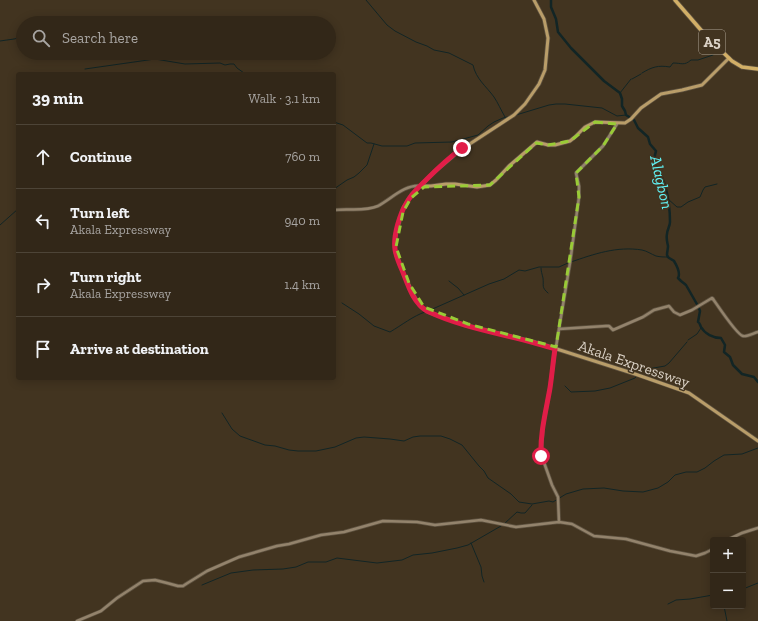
<!DOCTYPE html>
<html lang="en">
<head>
<meta charset="utf-8">
<style>
  :root { --surface:#322718; --page:#3a2f21; --text:#f1f3f6; --muted:#a8a5a2; --line:#4d4437 }
  body { margin:0; font-family:"Zilla Slab",serif; background:var(--page); color:var(--text) }
  .controls { position:absolute; right:12px; bottom:12px; display:grid; overflow:hidden; border-radius:4px; box-shadow:0 2px 10px #0003 }
  .controls button { width:36px; height:36px; display:grid; place-items:center; padding:0; border:0; border-bottom:1px solid var(--line); background:var(--surface); color:var(--text); font:20px sans-serif }
  .stop { position:absolute; width:12px; height:12px; margin:-9px; border:3px solid #e11d48; border-radius:50%; background:#fff }
  .stop.end { background:#e11d48; border-color:#fff; box-shadow:0 1px 4px #0008 }
  .list { margin:0; padding:0; list-style:none }
  h2 { display:flex; justify-content:space-between; align-items:center; height:52px; margin:0; padding:0 16px; font-size:17px }
  h2 small { font-size:13px; font-weight:400; color:var(--muted) }
  .list li { display:grid; grid-template-columns:26px 1fr auto; gap:12px; align-items:center; box-sizing:border-box; height:64px; padding:0 16px; border-top:1px solid var(--line) }
  .list b { display:block; font-size:15px; white-space:nowrap }
  .list p { margin:0; font-size:13px; white-space:nowrap; color:var(--muted) }
  .list em { font-size:13px; font-style:normal; color:var(--muted) }
  .icon { flex:none; width:22px; height:22px; fill:none; stroke:currentColor; stroke-width:2; stroke-linecap:round; stroke-linejoin:round }
  .map { position:relative; flex:none; width:758px; height:621px; overflow:hidden }
  .search { position:absolute; background:var(--surface); box-shadow:0 2px 10px #0003; left:16px; top:16px; width:320px; height:44px; display:flex; align-items:center; gap:10px; box-sizing:border-box; padding:0 14px; border-radius:22px; color:var(--muted); font-size:15px }
  .panel { position:absolute; background:var(--surface); box-shadow:0 2px 10px #0003; left:16px; top:72px; width:320px; height:308px; border-radius:4px }
  .map>svg:first-child { display:block }
  .lines { fill:none; stroke-linecap:round; stroke-linejoin:round }
  .stream { stroke:#122525; stroke-width:1 }
  .river { stroke:#122525; stroke-width:2.5 }
  .secondary-casing { stroke:#5e5240; stroke-width:4 }
  .primary-casing { stroke:#5e5240; stroke-width:4.5 }
  .highway-casing { stroke:#5e5240; stroke-width:5 }
  .secondary { stroke:#93836c; stroke-width:2.5 }
  .primary { stroke:#b99d69; stroke-width:3 }
  .highway { stroke:#d2af67; stroke-width:3.5 }
  .route { stroke:#e11d48; stroke-width:5 }
  .marked { fill:none; stroke:#99cb36; stroke-width:3; stroke-dasharray:8 5; stroke-linejoin:round }
  .labels { text-anchor:middle; stroke-width:3; stroke-linejoin:round; paint-order:stroke }
  .shield { fill:#423420; stroke:#ada394; stroke-width:1 }
  .shield-label { font-size:14px; font-weight:bold; fill:#dbd2c6 }
  .street-label { font-size:15px; fill:#dbd2c6; stroke:#423420 }
  .water-label { font-size:16px; font-style:italic; fill:#61f3f6; stroke:#423420 }
</style>
</head>
<body>
<div class="map">
<svg width="758" height="621" viewBox="0 0 758 621">
  <rect width="100%" height="100%" fill="#423420"/>
  <g class="lines">
    <g class="stream">
      <path d="M366 0 387 25 395 31 416 42 427 46 434 50 449 53 473 65C476 79 486 86 494 97 498 103 501 110 505 117"/>
      <path d="M0 41 14 39 23 37"/>
      <path d="M85 69 155 59 185 64 220 63 225 65 230 64H234L237 68 244 73"/>
      <path d="M642 73C652 67 658 65 670 67L673 63C682 63 684 66 691 60H698L713 55"/>
      <path d="M632 79 641 74"/>
      <path d="M620 93 631 79"/>
      <path d="M516 115 549 105 556 104H565L602 108 617 116 626 115"/>
      <path d="M334 122 343 125 367 143H371L382 146H407L415 143 452 142 478 135 488 126 494 122 503 118 511 116"/>
      <path d="M334 189 347 180 354 177 359 173 367 165 374 144"/>
      <path d="M668 199 677 207H681L688 202 700 197 703 190 705 187 717 184"/>
      <path d="M0 225 18 209"/>
      <path d="M571 262C594 254 617 246 642 250 647 251 651 254 656 256 660 257 664 257 668 257"/>
      <path d="M541 268C541 271 542 274 543 278 544 286 541 287 548 293"/>
      <path d="M449 281 454 285 458 288 464 295"/>
      <path d="M342 303 359 314 374 326 390 332C402 325 413 316 425 312"/>
      <path d="M428 311 489 284 504 279 519 270 525 271 539 267H559L568 263"/>
      <path d="M688 340 697 334 701 328"/>
      <path d="M565 386 571 392 595 391 610 388 635 378 642 370 665 366 669 363 687 342"/>
      <path d="M222 413 232 429 240 436 265 445 275 446 289 450 298 451H316L335 447 356 438 364 437 390 439 404 441 413 437 420 436H441L450 439 462 445 479 466 484 471 488 478 511 494 519 502 532 504 549 501 553 502 566 494 583 489 604 488 623 491 643 492 658 488 668 482 675 475 686 472H697L705 468 714 461 724 455 742 454 758 448"/>
      <path d="M504 524 517 512 521 513H525L532 505"/>
      <path d="M471 543 481 567 482 576 484 582"/>
      <path d="M202 585 231 573 253 570 283 569 296 567 308 562H326L337 558 377 563 402 560 413 555 432 553 457 548 468 545 501 526"/>
      <path d="M743 589 758 583"/>
      <path d="M668 604 676 600 690 599 713 595"/>
      <path d="M724 606 727 621"/>
    </g>
    <path class="river" d="M551 0V7L556 19 558 32 571 48 604 81 620 93 622 99V106L625 111 626 115 634 120 638 128 648 137 650 144 656 151C651 166 661 172 665 185 668 196 670 211 670 222 670 226 667 230 667 234 666 238 667 241 668 246 668 249 667 252 667 255 668 259 672 259 674 261 677 266 681 273 678 278L681 281 686 285 698 306 700 311 698 322C700 323 700 325 701 327 705 334 713 338 721 338L725 345 724 352 730 357 733 365 742 374 754 377 758 382"/>
    <g class="secondary-casing">
      <g id="secondary">
        <path d="M334 210C349 208 364 212 378 206 391 199 405 184 421 186"/>
        <path d="M713 299C718 306 737 335 743 336 747 337 754 333 758 332"/>
        <path d="M559 329 606 326H609L613 330 643 317 654 310 669 306 674 312 680 315 692 310 712 298 713 299H712"/>
        <path d="M556 347 570 263 579 197V186L576 173 603 146 617 124"/>
        <path d="M555 349 550 388 543 426 541 454 552 485 558 497 559 522"/>
        <path d="M727 540 742 533 758 528"/>
        <path d="M77 621 101 611 117 598 143 581 155 580 167 583 178 586H183L186 584 207 571 239 557 277 546 289 544 321 535 344 532 383 521 417 522 435 525 481 520 516 527 559 522 572 524 594 536 626 539 670 551 696 556 705 553 713 549"/>
      </g>
    </g>
    <g class="primary-casing">
      <g id="primary">
        <path d="M534 0 544 19 548 38 545 70 539 84 525 104 514 115 459 151 433 173 412 194 403 209 396 233 395 241V251L405 277 416 300 421 307 428 312 465 325 538 343 635 374 689 393 758 441"/>
        <path d="M421 186H431L446 184H455L477 187 490 185 496 180 509 166 537 142 548 145H555L570 141 575 137 585 127 595 122 625 123 631 119 641 108 661 94 682 90 702 85 729 58"/>
      </g>
    </g>
    <g class="highway-casing">
      <path id="highway" d="M675 0 707 37 732 61 742 67 758 69"/>
    </g>
    <use href="#secondary" class="secondary"/>
    <use href="#primary" class="primary"/>
    <use href="#highway" class="highway"/>
  </g>
  <g class="lines">
    <path class="route" d="M462 148C450 157 438 168 427 179 420 186 412 193 407 202 400 213 393 236 395 249 396 258 401 267 404 275 409 288 414 303 427 311 467 330 513 335 555 349 553 362 552 375 550 388 546 411 540 433 541 456"/>
  </g>
  <path class="marked" d="M595 122 617 124 603 146 576 173 579 197 556 347 468 324 424 307 409 283 396 247 403 212 411 198 424 187 490 185 536 143 548 145 570 141Z"/>
  <g class="labels">
    <rect class="shield" x="699" y="30" width="26" height="24" rx="3"/>
    <g class="shield-label">
      <text x="712" y="47">A5</text>
    </g>
    <g class="street-label">
      <text transform="translate(634 364) rotate(19)" y="5">Akala Expressway</text>
    </g>
    <g class="water-label">
      <text transform="translate(662 182) rotate(77)" y="6">Alagbon</text>
    </g>
  </g>
</svg>
<div class="controls">
<button>+</button>
<button>−</button>
</div>
<div class="stop" style="left:541px;top:456px"></div>
<div class="stop end" style="left:462px;top:148px"></div>
<div class="search"><svg class="icon" aria-label="search" viewBox="0 0 24 24"><circle cx="10" cy="10" r="6"/><path d="M15 15l6 6"/></svg>Search here</div>
<section class="panel">
<h2>39 min<small>Walk · 3.1 km</small></h2>
<ul class="list">
<li><svg class="icon" aria-label="ahead" viewBox="0 0 24 24"><path d="M12 20V5M6 11l6-6 6 6"/></svg><div><b>Continue</b></div><em>760 m</em></li>
<li><svg class="icon" aria-label="left" viewBox="0 0 24 24"><path d="M17 20v-9H6M10 6l-5 5 5 5"/></svg><div><b>Turn left</b><p>Akala Expressway</p></div><em>940 m</em></li>
<li><svg class="icon" aria-label="right" viewBox="0 0 24 24"><path d="M7 20v-9h11M14 6l5 5-5 5"/></svg><div><b>Turn right</b><p>Akala Expressway</p></div><em>1.4 km</em></li>
<li><svg class="icon" aria-label="arrive" viewBox="0 0 24 24"><path d="M6 21V4h12l-3 4 3 4H6"/></svg><div><b>Arrive at destination</b></div></li>
</ul>
</section>
</div>
</body>
</html>
